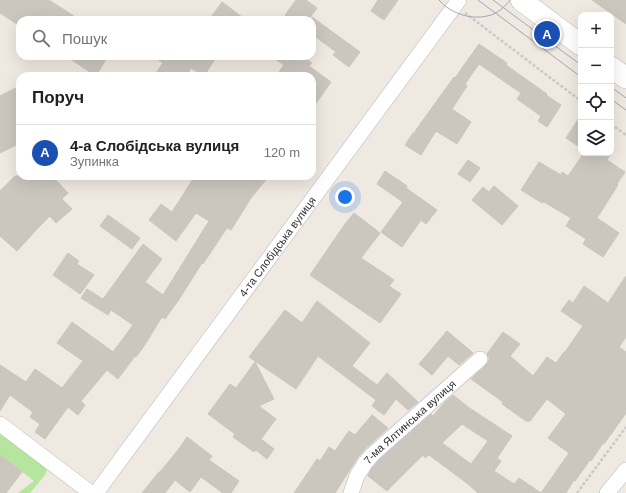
<!DOCTYPE html>
<html lang="uk">
<head>
<meta charset="utf-8">
<style>
  :root { --surface:#fff; --page:#f2f2f2; --text:#202124; --muted:#757577; --line:#e0e0e0; --accent:#0b8043 }
  body { margin:0; font-family:Arial,sans-serif; background:var(--page); color:var(--text) }
  .controls { position:absolute; right:12px; top:12px; display:grid; overflow:hidden; border-radius:8px; box-shadow:0 4px 16px #0002 }
  .controls button { width:36px; height:36px; display:grid; place-items:center; padding:0; border:0; border-bottom:1px solid var(--line); background:var(--surface); color:var(--text); font:20px sans-serif }
  .you { position:absolute; left:345px; top:197px; width:14px; height:14px; margin:-10px; border:3px solid #fff; border-radius:50%; background:#1a73e8; box-shadow:0 0 0 6px #1a73e833 }
  .badge { display:grid; place-items:center; width:26px; height:26px; border-radius:50%; background:var(--accent); color:#fff; font-size:13px; font-weight:700 }
  .pin { position:absolute; translate:-50% -50%; border:2px solid #fff; box-shadow:0 1px 4px #0006 }
  .list { margin:0; padding:0; list-style:none }
  h2 { display:flex; justify-content:space-between; align-items:center; height:52px; margin:0; padding:0 16px; font-size:17px }
  h2 small { font-size:13px; font-weight:400; color:var(--muted) }
  .list li { display:grid; grid-template-columns:26px 1fr auto; gap:12px; align-items:center; box-sizing:border-box; height:56px; padding:0 16px; border-top:1px solid var(--line) }
  .list b { display:block; font-size:15px; white-space:nowrap }
  .list p { margin:0; font-size:13px; white-space:nowrap; color:var(--muted) }
  .list em { font-size:13px; font-style:normal; color:var(--muted) }
  .icon { flex:none; width:22px; height:22px; fill:none; stroke:currentColor; stroke-width:2; stroke-linecap:round; stroke-linejoin:round }
  .map { position:relative; flex:none; width:626px; height:493px; overflow:hidden }
  .search { position:absolute; background:var(--surface); box-shadow:0 4px 16px #0002; left:16px; top:16px; width:300px; height:44px; display:flex; align-items:center; gap:10px; box-sizing:border-box; padding:0 14px; border-radius:12px; color:var(--muted); font-size:15px }
  .panel { position:absolute; background:var(--surface); box-shadow:0 4px 16px #0002; left:16px; top:72px; width:300px; height:108px; border-radius:12px }
  .map>svg:first-child { display:block }
  .green { fill:#b6e59e }
  .building { fill:#cbc7bf; stroke:#cbc5ba; fill-rule:evenodd }
  .lines { fill:none; stroke-linecap:round; stroke-linejoin:round }
  .street-casing { stroke:#b4b7c1; stroke-width:16 }
  .secondary-casing { stroke:#b4b7c1; stroke-width:22 }
  .path { stroke:#c9c9c9; stroke-width:2.5; stroke-dasharray:3 2; stroke-linecap:butt }
  .street { stroke:#fff; stroke-width:15 }
  .secondary { stroke:#fff; stroke-width:21 }
  .tram { stroke:#a3a6b8; stroke-width:1 }
  .labels { text-anchor:middle; stroke-width:3; stroke-linejoin:round; paint-order:stroke }
  .street-label { font-size:11px; fill:#2e2e2e; stroke:#fff }
</style>
</head>
<body>
<div class="map">
<svg width="626" height="493" viewBox="0 0 626 493">
  <rect width="100%" height="100%" fill="#efe9e1"/>
  <path class="green" d="M0 429 46 464 47 470 45 475 30 493H18L34 481 0 455Z"/>
  <g class="building">
    <path d="M0 0H49L80 20H20V26L0 13Z"/>
    <path d="M296 0H306L317 8 308 20H292L285 15Z"/>
    <path d="M378 0H398L384 20 371 11Z"/>
    <path d="M592 0H626V24Z"/>
    <path d="M222 2 246 20H209Z"/>
    <path d="M312 17 360 52 349 67 333 55 336 52 312 34Z"/>
    <path d="M479 44 507 63 506 65 547 94 546 95 561 105 547 127 538 121 541 116 517 99 521 93 479 64 465 84 467 86 452 109 471 122 457 144 436 131 421 155 405 145 413 133H414L423 120 454 77 455 78Z"/>
    <path d="M66 56H108L96 76Z"/>
    <path d="M152 56H217L204 76 191 68 186 76H154L163 63Z"/>
    <path d="M271 56H302L312 63 309 66 331 82 312 109V76H276L284 65Z"/>
    <path d="M20 86V143L0 153V96Z"/>
    <path d="M581 115V148L566 138Z"/>
    <path d="M584 153H611L607 160 625 172 617 184 618 185 597 218 619 233 603 257 583 244 586 239 566 226 571 218 544 202 542 203 521 190 539 162 561 175 562 172 568 176Z"/>
    <path d="M468 160 480 168 470 182 458 174Z"/>
    <path d="M385 171 407 186 406 188 437 210 426 224 421 220 402 247 381 232 403 202 377 184Z"/>
    <path d="M15 176H52L68 193 62 199 72 209 56 223 50 216 38 228 17 251 0 236V191Z"/>
    <path d="M195 176 203 181 207 176H269L251 198 231 230 227 228 203 264 202 263 178 301 165 319 162 317 144 346 136 357 135 356 118 379 107 370 81 401 85 405 78 415 68 407 45 439 35 432 40 424 30 417 33 412 10 395 0 411V365L26 382 35 369 62 388 83 361 57 343 72 322 113 352 133 325 111 310 108 315 81 298 87 289 103 299 143 244 162 259 145 282 163 295 209 221 196 213 176 241 149 220 161 204 172 212Z"/>
    <path d="M494 186 518 206 502 225 472 200 483 187 489 192Z"/>
    <path d="M354 213 380 233 361 258 394 280 389 286 401 294 380 323 310 275 345 224Z"/>
    <path d="M108 215 140 238 132 249 100 226Z"/>
    <path d="M68 253 79 261 77 264 94 275 80 294 53 275Z"/>
    <path d="M626 276V337L619 347 626 352V413L604 444 603 443 591 461 590 460 575 481 574 480 566 493H478L468 484 429 455 425 458 423 455 387 491 368 476 372 468 379 460 431 414 433 416 444 403 453 395 468 407 512 436 497 458 501 461 494 471 514 484 519 478 541 493 569 453 548 438 566 414 547 399 530 421H526L502 404 503 402 471 379 486 365 489 361V358L487 354 503 332 520 344 510 356 533 376 547 357 556 363 564 352H565L583 326 561 311 569 300 573 303 584 286 608 303ZM462 424 488 441 471 464 442 443Z"/>
    <path d="M317 301 370 343 352 366 377 385 387 373 418 402 408 410 396 399 384 415 372 406 376 400 318 356 296 389 249 357 285 310 302 323Z"/>
    <path d="M447 331 473 353 459 365 448 356 432 375 419 364Z"/>
    <path d="M255 362 274 399 259 406 276 419 261 439 274 449 267 459 256 450 254 452 233 437 235 434 208 414 230 384 236 388Z"/>
    <path d="M372 415 388 428 367 447 358 457 335 493H294L317 459 320 461 329 447 335 451 349 431 355 435Z"/>
    <path d="M187 437 212 456 209 460 239 481 231 493H223L201 477 190 492 175 480 165 493H142L159 472H160L178 450Z"/>
    <path d="M0 455 22 472 6 493H0Z"/>
  </g>
  <g class="lines">
    <g class="street-casing">
      <g id="street">
        <path d="M0 424 91 493"/>
        <path id="s1" d="M96 493 459 0"/>
        <path id="s2" d="M351 493 357 476 365 463 373 454 480 359"/>
        <path d="M607 493 626 470"/>
      </g>
    </g>
    <g class="secondary-casing">
      <g id="secondary">
        <path d="M521 0 581 45"/>
        <path d="M611 67 626 78"/>
      </g>
    </g>
    <g class="path">
      <path d="M465 13 581 101"/>
      <path d="M611 124 626 135"/>
      <path d="M577 493 626 427"/>
    </g>
    <use href="#street" class="street"/>
    <use href="#secondary" class="secondary"/>
    <g class="tram">
      <path d="M439 0C450 13 470 20 487 16 496 15 505 7 510 0"/>
      <path d="M478 0 581 77"/>
      <path d="M493 0 581 65"/>
      <path d="M611 87 626 98"/>
      <path d="M611 99 626 110"/>
    </g>
  </g>
  <g class="labels">
    <g class="street-label">
      <text dy="4" stroke="none"><textPath href="#s1" startOffset="306">4-та Слобідська вулиця</textPath></text>
      <text dy="4" stroke="none"><textPath href="#s2" startOffset="94">7-ма Ялтинська вулиця</textPath></text>
    </g>
  </g>
</svg>
<div class="controls">
<button>+</button>
<button>−</button>
<button><svg class="icon" aria-label="locate" viewBox="0 0 24 24"><circle cx="12" cy="12" r="6"/><path d="M12 2v4M12 18v4M2 12h4M18 12h4"/></svg></button>
<button><svg class="icon" aria-label="layers" viewBox="0 0 24 24"><path d="M12 4l9 5-9 5-9-5zM3 14l9 5 9-5"/></svg></button>
</div>
<div class="you"></div>
<div class="pin badge" style="left:547px;top:34px;background:#1a4fb4">A</div>
<div class="search"><svg class="icon" aria-label="search" viewBox="0 0 24 24"><circle cx="10" cy="10" r="6"/><path d="M15 15l6 6"/></svg>Пошук</div>
<section class="panel">
<h2>Поруч<small></small></h2>
<ul class="list">
<li><span class="badge" style="background:#1a4fb4">A</span><div><b>4-а Слобідська вулиця</b><p>Зупинка</p></div><em>120 m</em></li>
</ul>
</section>
</div>
</body>
</html>
